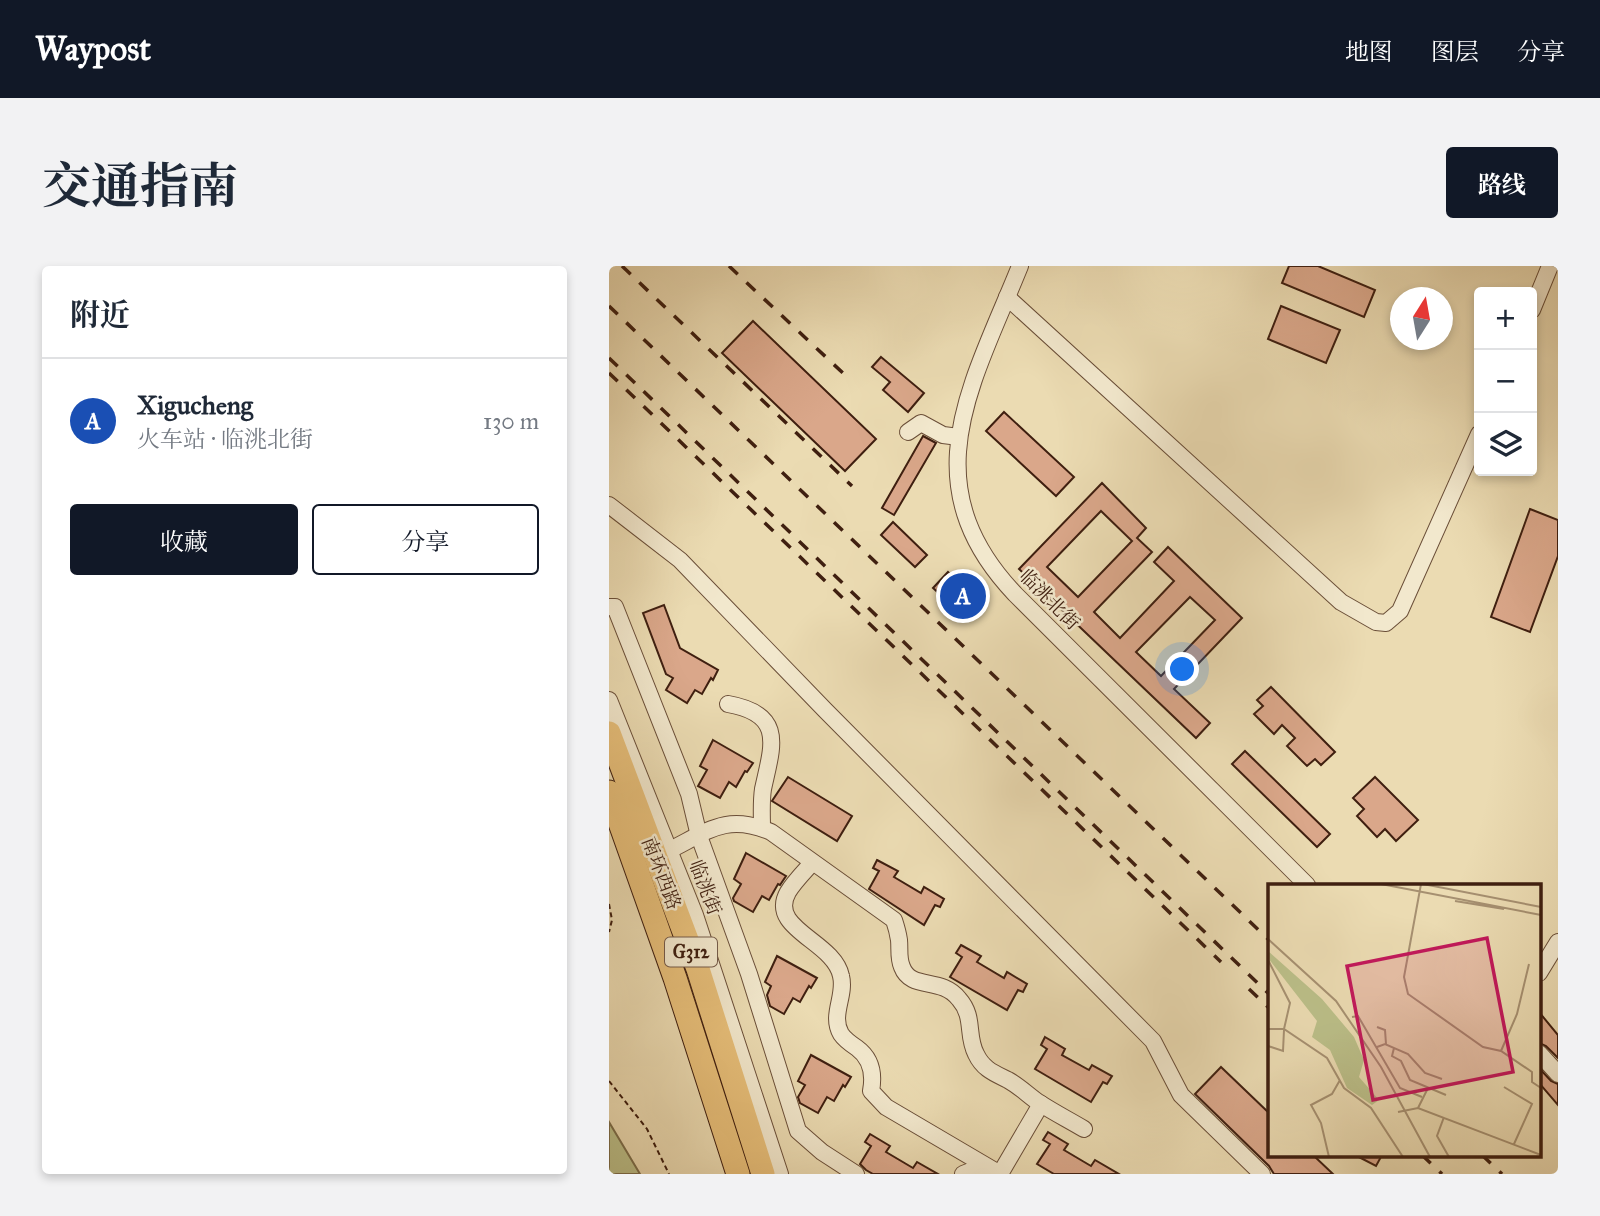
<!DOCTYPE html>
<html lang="zh">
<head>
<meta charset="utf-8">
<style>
  :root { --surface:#fff; --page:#f2f2f3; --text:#1f2937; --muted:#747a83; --line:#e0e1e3; --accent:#111827 }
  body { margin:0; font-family:"IM FELL Great Primer","Noto Serif SC",serif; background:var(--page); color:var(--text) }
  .controls { position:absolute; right:21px; top:21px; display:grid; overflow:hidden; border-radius:7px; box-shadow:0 4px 10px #0003 }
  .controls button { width:63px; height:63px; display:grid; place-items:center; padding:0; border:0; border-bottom:2px solid var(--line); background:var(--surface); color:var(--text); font:35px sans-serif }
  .compass { position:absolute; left:781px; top:21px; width:63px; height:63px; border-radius:50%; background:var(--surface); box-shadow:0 4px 10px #0003; rotate:11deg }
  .you { position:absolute; left:574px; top:404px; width:24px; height:24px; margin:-18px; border:5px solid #fff; border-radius:50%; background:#1a73e8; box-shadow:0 0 0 10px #1a73e833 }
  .badge { display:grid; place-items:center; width:46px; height:46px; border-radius:50%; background:var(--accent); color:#fff; font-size:23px; font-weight:700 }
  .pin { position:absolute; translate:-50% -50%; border:4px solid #fff; box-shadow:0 2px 7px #0006 }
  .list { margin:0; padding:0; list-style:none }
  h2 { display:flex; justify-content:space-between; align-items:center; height:91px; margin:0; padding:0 28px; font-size:30px }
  h2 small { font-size:23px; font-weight:400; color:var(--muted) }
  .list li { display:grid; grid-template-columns:46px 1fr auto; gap:21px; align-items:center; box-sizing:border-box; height:126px; padding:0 28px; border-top:2px solid var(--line) }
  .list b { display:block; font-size:26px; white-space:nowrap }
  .list p { margin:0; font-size:23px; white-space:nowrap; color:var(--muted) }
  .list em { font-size:23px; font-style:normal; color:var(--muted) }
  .actions { display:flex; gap:14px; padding:21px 28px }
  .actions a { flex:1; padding:16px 0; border:2px solid var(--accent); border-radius:7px; text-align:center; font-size:24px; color:var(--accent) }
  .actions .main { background:var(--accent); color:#fff }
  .icon { flex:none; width:38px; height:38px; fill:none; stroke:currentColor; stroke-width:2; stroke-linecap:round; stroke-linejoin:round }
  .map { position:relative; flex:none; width:949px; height:908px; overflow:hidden; border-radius:7px }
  header { display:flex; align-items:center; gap:42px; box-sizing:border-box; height:98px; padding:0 35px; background:var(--accent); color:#fff }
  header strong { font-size:33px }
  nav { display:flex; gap:38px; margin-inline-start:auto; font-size:24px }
  .intro { display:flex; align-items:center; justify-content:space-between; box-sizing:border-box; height:168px; padding:0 42px }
  h1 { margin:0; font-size:49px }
  .button { padding:18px 32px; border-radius:7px; background:var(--accent); color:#fff; font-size:24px; font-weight:700 }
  main { display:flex; gap:42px; padding:0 42px }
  aside { flex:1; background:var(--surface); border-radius:7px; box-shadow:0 4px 10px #0003 }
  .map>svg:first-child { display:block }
  .green { fill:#bbbf89; stroke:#7d6f4c; stroke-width:2 }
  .building { fill:#daa78a; stroke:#3f1f10; stroke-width:2; fill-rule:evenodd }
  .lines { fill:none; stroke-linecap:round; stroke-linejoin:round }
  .minor-casing { stroke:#6a4e38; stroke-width:18 }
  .highway-casing { stroke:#3f1f10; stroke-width:25 }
  .path { stroke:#3f1f10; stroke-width:2; stroke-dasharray:5 3.5; stroke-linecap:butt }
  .minor { stroke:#f2e8cd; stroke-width:16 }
  .highway { stroke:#e6be79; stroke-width:23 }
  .rail { stroke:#3f1f10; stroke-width:3.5; stroke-dasharray:12 12; stroke-linecap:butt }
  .labels { text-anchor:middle; stroke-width:5; stroke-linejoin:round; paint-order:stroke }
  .shield { fill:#f2e8cd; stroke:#755b49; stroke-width:2 }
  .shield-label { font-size:18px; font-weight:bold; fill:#3f1f10 }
  .street-label { font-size:19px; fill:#3f1f10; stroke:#f2e8cd }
  .inset-road { fill:none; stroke:#a69071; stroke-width:2 }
  .view { fill:#c2185b; fill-opacity:0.15; stroke:#c2185b; stroke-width:3.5 }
  .inset-edge { fill:none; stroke:#3f1f10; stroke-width:3.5 }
</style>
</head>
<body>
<header>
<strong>Waypost</strong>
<nav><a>地图</a><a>图层</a><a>分享</a></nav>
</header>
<div class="intro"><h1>交通指南</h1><a class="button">路线</a></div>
<main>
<aside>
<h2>附近<small></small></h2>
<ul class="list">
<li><span class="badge" style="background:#1a4fb4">A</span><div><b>Xigucheng</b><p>火车站 · 临洮北街</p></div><em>130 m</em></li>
</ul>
<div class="actions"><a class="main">收藏</a><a>分享</a></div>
</aside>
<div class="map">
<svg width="949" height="908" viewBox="0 0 949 908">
  <rect width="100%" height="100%" fill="#ebdbb2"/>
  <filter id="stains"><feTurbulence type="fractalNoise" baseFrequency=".00286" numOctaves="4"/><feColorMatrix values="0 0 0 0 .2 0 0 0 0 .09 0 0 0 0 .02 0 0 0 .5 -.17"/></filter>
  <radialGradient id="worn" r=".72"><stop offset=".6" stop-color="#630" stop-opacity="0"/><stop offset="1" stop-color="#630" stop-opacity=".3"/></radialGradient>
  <path class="green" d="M0 856 31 908H0Z"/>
  <g class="building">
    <path d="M680 0H709L766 24 755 51 673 17Z"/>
    <path d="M672 40 731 64 717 97 659 73Z"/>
    <path d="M144 55 267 173 236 205 113 87Z"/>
    <path d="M272 91 315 127 299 146 274 124 281 116 263 101Z"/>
    <path d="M395 146 465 211 447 230 377 165Z"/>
    <path d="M314 170 327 177 285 249 273 242Z"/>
    <path d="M493 217 537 262 528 272 543 286 485 346 511 372 565 315 545 296 559 281 633 352 565 423 601 457 587 472 410 303ZM492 245 523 275 469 331 438 301ZM581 331 606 354 552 410 527 386Z"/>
    <path d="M921 243 949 254V290L921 366 882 351Z"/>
    <path d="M284 256 318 289 306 301 272 269Z"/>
    <path d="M339 306 374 338 359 354 324 322Z"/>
    <path d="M55 339 71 382 109 404 104 414 102 412 93 428 86 424 78 437 57 424 64 412 57 408 34 347Z"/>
    <path d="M662 421 726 486 712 499 706 493 698 500 678 480 686 472 673 459 665 468 645 448 654 440 648 434Z"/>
    <path d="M104 474 144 497 138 506 136 505 127 521 120 516 111 532 89 520 98 504 91 500Z"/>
    <path d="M636 485 721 568 708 581 623 498Z"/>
    <path d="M179 511 243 550 228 575 163 535Z"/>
    <path d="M766 511 809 554 787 575 776 563 768 571 748 550 755 543 744 532Z"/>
    <path d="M137 587 177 610 171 619 169 618 160 634 153 630 144 646 125 635 124 632 132 618 125 613Z"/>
    <path d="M268 594 289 605 285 611 312 627 315 621 335 633 331 641 326 639 315 659 260 623 270 605 264 602Z"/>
    <path d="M352 679 372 690 368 696 395 712 398 706 418 718 414 726 409 724 398 744 341 711 353 691 347 687Z"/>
    <path d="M168 690 208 712 202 722 200 720 191 736 184 732 175 748 161 740 158 729 162 720 156 716Z"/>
    <path d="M930 746 949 769V792L937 780 930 777Z"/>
    <path d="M436 771 456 783 453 789 480 804 483 799 503 810 498 818 494 816 482 836 426 803 438 783 432 779Z"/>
    <path d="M202 789 242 811 236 821 234 819 225 835 218 831 209 847 191 837 189 831 196 819 189 815Z"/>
    <path d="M612 801 660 847V889H704L724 908H665L660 900 586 828Z"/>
    <path d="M930 802 942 815 949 818V839L930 817Z"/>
    <path d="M439 866 459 878 455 884 482 900 486 894 510 908H445L428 898 441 878 434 874Z"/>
    <path d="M261 868 281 880 277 886 304 902 308 896 329 908H264L257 904 251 898 262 880 256 876Z"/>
    <path d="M746 889H773L767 900Z"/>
  </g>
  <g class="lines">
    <g class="minor-casing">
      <g id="minor">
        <path d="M411 0C363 119 301 217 406 328L698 619"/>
        <path d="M398 31 732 336 767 356 777 357 791 345 870 168"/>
        <path d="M923 44 941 0"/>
        <path d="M299 166 312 157 334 169 350 171"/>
        <path d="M0 239 71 294 216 444 544 775 572 829 653 908"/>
        <path d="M0 341H6L80 528 90 570 140 708 189 865 213 886 247 908"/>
        <path d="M0 434 86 649 171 908"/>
        <path d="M119 438C177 448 163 481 154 523 152 536 153 550 153 562"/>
        <path d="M61 584C99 565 118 547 162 566L285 654C287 660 289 667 290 674 291 683 289 692 293 701 302 725 332 710 350 733 366 751 357 769 367 788 374 803 385 807 399 814 410 820 419 829 429 836 444 846 460 854 475 863"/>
        <path d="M203 597C195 606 185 616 179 626 158 663 225 675 232 710 237 730 221 749 232 768 236 774 242 778 248 782 263 793 265 809 262 825L277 841 391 908"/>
        <path d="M930 707 949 676"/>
        <path d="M930 787 949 808"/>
        <path d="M354 908 374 900"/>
        <path d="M391 908 432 838"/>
      </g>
    </g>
    <g class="highway-casing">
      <g id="highway">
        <path d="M0 467 89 703 154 908"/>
        <path d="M0 526 66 712 129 908"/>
      </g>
    </g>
    <g class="path">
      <path d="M0 638 3 654 0 666"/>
      <path d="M0 815 38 863 60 908"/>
    </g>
    <use href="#minor" class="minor"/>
    <use href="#highway" class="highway"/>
    <g class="rail">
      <path d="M13 0 243 220"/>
      <path d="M120 0 236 109"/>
      <path d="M0 40 660 674"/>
      <path d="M0 92 660 728"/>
      <path d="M0 107 612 696"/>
      <path d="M640 723 660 742"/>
      <path d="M813 889 833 908"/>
      <path d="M873 889 893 908"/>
    </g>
  </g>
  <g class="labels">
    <rect class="shield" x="56" y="671.5" width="52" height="29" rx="5"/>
    <g class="shield-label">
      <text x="82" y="692">G312</text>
    </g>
    <g class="street-label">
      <text transform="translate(441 333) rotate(45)" y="7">临洮北街</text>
      <text transform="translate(53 607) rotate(69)" y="7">南环西路</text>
      <text transform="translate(97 621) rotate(69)" y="7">临洮街</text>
    </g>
  </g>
  <g transform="translate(659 618)">
    <rect width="273" height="273" fill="#ebdbb2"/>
    <path d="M0 67 54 115 86 153 96 176 91 193 111 216 104 221 79 204 62 166 44 153 49 137 0 74Z" fill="#bbbf89"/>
    <path class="inset-road" d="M113 0 273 31M153 0 136 93 140 110 215 163 233 167 264 188V198L273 204M155 0 273 23M187 17 236 25M0 55 68 117 113 183 162 273M0 76 22 119 16 145M84 133 90 132 132 204 154 213M109 143 117 146 118 160M0 145H16L59 174 76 204 103 224 135 273M0 162 15 167 16 146M109 163 117 160 140 170 157 189 174 195M126 164 124 172 133 177 142 196 178 211M233 167 249 130 261 80M236 203 264 220 246 260M150 224 160 204M130 228 150 224 273 271M176 233 169 252 181 273M61 273 53 239 43 221 64 210 72 196"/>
    <path class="view" d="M219 54 245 188 105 216 79 82Z"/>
    <rect width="273" height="273" class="inset-edge"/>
  </g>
  <rect width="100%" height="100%" filter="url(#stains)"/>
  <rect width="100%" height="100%" fill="url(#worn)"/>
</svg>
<div class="controls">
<button>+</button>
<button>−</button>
<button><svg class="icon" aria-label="layers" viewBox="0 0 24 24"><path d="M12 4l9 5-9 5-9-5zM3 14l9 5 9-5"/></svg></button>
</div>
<svg class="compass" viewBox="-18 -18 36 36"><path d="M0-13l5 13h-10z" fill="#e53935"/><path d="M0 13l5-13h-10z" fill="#747a83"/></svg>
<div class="you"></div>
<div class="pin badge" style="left:354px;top:330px;background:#1a4fb4">A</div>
</div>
</main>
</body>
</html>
